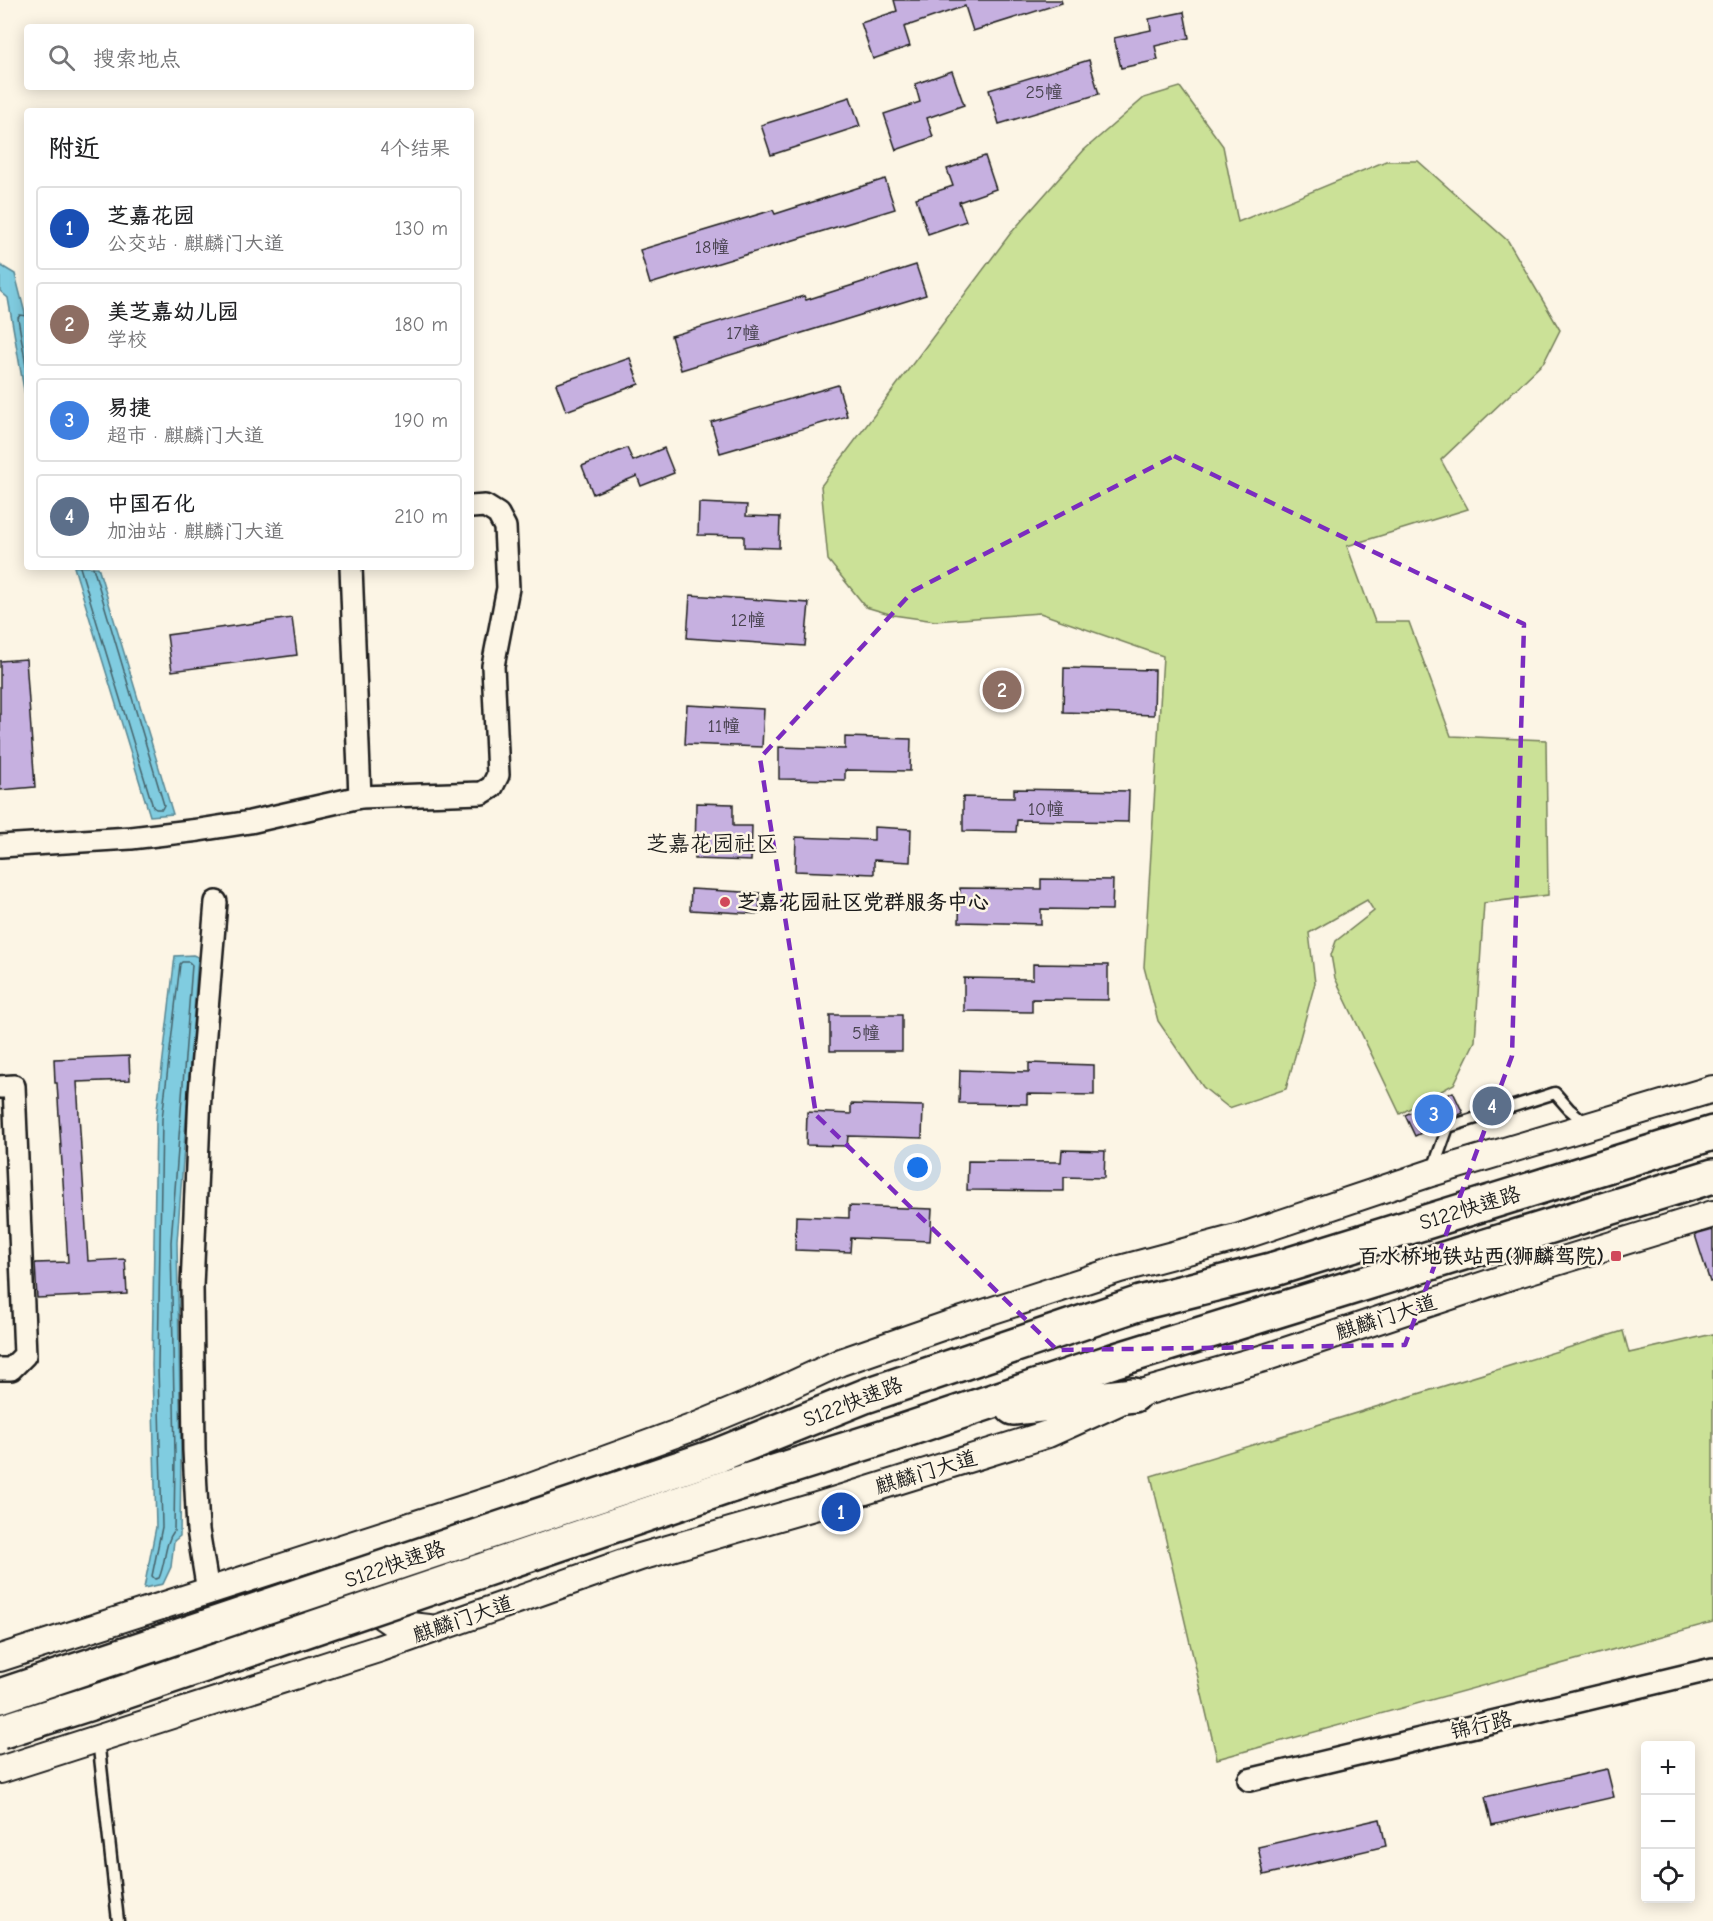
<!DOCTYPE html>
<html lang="zh">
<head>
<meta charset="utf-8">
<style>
  :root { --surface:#fff; --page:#f2f2f2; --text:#202124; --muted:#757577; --line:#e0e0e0; --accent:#0b8043 }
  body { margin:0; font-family:"Comic Neue","LXGW WenKai TC",sans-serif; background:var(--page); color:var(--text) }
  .controls { position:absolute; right:18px; bottom:18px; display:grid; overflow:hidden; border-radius:6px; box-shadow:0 3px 15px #0003 }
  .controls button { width:54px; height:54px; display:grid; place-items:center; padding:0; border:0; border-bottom:2px solid var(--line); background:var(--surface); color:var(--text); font:30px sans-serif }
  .you { position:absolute; left:918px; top:1168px; width:21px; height:21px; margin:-15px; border:4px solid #fff; border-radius:50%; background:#1a73e8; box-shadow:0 0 0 9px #1a73e833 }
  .badge { display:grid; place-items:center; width:39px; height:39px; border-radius:50%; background:var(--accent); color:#fff; font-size:20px; font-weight:700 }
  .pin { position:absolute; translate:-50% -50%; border:3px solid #fff; box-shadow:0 2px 6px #0006 }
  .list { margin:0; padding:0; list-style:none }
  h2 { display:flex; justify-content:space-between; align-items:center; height:78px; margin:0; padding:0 24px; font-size:26px }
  h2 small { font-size:20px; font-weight:400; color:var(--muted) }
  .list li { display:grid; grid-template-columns:39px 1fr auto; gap:18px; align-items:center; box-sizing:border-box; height:84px; margin:0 12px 12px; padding:0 12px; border:2px solid var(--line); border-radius:6px }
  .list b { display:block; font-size:22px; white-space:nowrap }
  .list p { margin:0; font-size:20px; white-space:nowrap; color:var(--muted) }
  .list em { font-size:20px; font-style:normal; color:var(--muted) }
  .icon { flex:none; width:33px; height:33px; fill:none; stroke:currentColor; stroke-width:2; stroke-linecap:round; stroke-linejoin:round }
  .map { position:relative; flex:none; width:1713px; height:1921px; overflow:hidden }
  .search { position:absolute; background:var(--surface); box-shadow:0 3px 15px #0003; left:24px; top:24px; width:450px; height:66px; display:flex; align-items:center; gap:15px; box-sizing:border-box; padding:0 21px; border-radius:6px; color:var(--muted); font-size:22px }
  .panel { position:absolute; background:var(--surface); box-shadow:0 3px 15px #0003; left:24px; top:108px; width:450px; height:462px; border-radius:6px }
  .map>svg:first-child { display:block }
  .green { fill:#cbe197; stroke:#747e5a; stroke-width:1.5 }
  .water { fill:#80cce0; stroke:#588692; stroke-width:1.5 }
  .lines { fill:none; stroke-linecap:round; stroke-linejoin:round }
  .shore { stroke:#44626a; stroke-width:1.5 }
  .building { fill:#c6b0e0; stroke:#1c1c1c; stroke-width:1.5 }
  .service-casing { stroke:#1c1c1c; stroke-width:15 }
  .minor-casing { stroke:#1c1c1c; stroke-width:26 }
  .tertiary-casing { stroke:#1c1c1c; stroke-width:30 }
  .trunk-casing { stroke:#1c1c1c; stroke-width:38 }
  .service { stroke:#fcf5e5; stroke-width:10 }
  .minor { stroke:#fcf5e5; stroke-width:21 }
  .tertiary { stroke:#fcf5e5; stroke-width:26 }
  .trunk { stroke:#fcf5e5; stroke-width:33 }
  .trunk-bridge-casing { stroke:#1c1c1c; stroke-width:38; stroke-linecap:butt }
  .trunk-bridge { stroke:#fcf5e5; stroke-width:33 }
  .marked { fill:none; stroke:#7b2cbf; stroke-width:4.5; stroke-dasharray:12 8; stroke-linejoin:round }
  .poi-dot { fill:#d1495b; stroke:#fcf5e5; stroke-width:2 }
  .labels { text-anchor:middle; stroke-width:5; stroke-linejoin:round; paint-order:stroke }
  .number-label { font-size:18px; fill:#46414d }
  .poi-label { font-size:21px; font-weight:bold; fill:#1c1c1c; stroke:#fcf5e5; text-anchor:start }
  .street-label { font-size:21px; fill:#1c1c1c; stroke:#fcf5e5 }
  .neighbourhood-label { font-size:22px; fill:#1c1c1c; stroke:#fcf5e5 }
</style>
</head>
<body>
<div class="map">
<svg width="1713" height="1921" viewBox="0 0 1713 1921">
  <rect width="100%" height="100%" fill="#fcf5e5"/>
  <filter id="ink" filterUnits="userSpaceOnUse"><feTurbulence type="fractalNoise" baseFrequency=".0167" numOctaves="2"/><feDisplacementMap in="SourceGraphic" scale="12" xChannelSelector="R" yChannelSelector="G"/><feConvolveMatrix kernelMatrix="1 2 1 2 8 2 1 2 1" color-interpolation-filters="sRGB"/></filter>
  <g filter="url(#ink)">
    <g class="green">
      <path d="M1180 87 1223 146 1238 222 1386 161H1418L1508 241 1560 330 1544 362 1441 460 1468 509 1347 546 1375 622H1409L1451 736 1546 740 1548 895 1484 903 1475 1041 1454 1084 1400 1114 1335 978 1331 955 1336 941 1374 911 1367 900 1309 933 1315 983 1286 1089 1229 1108 1203 1087 1158 1021 1144 967 1163 656 1040 613 935 621 893 615 866 607 828 560 821 486 1010 234 1084 150 1144 98Z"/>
      <path d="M1623 1331 1629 1353 1713 1334V1622L1217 1759 1151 1476Z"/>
    </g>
    <g class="water">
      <path d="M0 265 15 274 27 321V407L8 298 0 291Z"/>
      <path d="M74 567H98L173 814 150 816Z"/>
      <path d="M193 955 198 957 177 1242 181 1455 180 1536 174 1541 171 1567 163 1584 144 1588 156 1527 152 1366 156 1118 175 956Z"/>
    </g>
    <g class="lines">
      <g class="shore">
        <path d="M27 316 20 315 18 318 27 372"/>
        <path d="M80 567 153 807 156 809H162L164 805 93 567"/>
        <path d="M182 962H189L192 965 171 1242 175 1455 174 1531C164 1544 166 1562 159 1578L155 1579 152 1576 162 1527 158 1366 162 1119 180 964Z"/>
      </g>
    </g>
    <g class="building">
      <path d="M894 0H1061L1062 3 973 31 965 6 904 27 910 46 873 59 861 23 897 11Z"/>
      <path d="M1184 12 1189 38 1155 46 1158 60 1121 68 1114 38 1151 30 1149 19Z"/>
      <path d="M1089 60 1099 94 999 124 989 90Z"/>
      <path d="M952 71 964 105 927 118 933 137 896 150 884 114 920 102 915 84Z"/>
      <path d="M850 97 860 126 771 155 761 125Z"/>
      <path d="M985 156 996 189 959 202 966 221 928 234 916 198 953 186 947 169Z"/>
      <path d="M885 179 895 209 650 284 640 250 773 210 775 214Z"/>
      <path d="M916 265 926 295 681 370 671 336 804 296 806 300Z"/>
      <path d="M630 358 639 384 566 411 556 384Z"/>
      <path d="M838 385 847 416 720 453 711 422Z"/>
      <path d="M627 448 633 461 664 448 674 473 641 486 637 476 593 494 582 466Z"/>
      <path d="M699 503 747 505 746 516 780 517 779 548 744 547V536L698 535Z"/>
      <path d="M690 595 809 603 805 646 687 638Z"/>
      <path d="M292 618 297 655 172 671 167 635Z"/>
      <path d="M26 659 35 787 0 790V661Z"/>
      <path d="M1064 668 1155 670 1154 715 1063 712Z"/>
      <path d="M687 705 764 709 762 747 685 744Z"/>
      <path d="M845 737 911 739 910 771 845 770V780L779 779V747L845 749Z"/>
      <path d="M1014 789 1129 791 1128 822 1017 820 1016 832 963 831V797L1014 798Z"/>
      <path d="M696 803 733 804V826H752L751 861 695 859Z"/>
      <path d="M874 827 911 829 910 862 874 860V874L795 871 796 837 874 840Z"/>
      <path d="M1041 879 1113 880 1112 910 1041 909V924L959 922 960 888 1041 889Z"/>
      <path d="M691 889 760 893 759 914 690 910Z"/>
      <path d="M1033 964 1108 965V1000L1032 999V1012L964 1011V978L1033 979Z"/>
      <rect x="830" y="1015" width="72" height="36"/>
      <path d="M129 1056 130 1080 77 1082 88 1261 125 1259 127 1294 37 1298 35 1263 68 1262 57 1083H55L54 1059Z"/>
      <path d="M1029 1063 1094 1065V1095L1027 1094V1104L959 1103 960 1070 1029 1072Z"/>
      <path d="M1453 1092 1463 1113 1415 1136 1405 1115Z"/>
      <path d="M851 1104 923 1106 922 1138 848 1136 847 1146 806 1145 807 1112 851 1114Z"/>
      <path d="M1062 1150 1105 1151 1104 1178 1064 1177V1191L967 1190 968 1161 1061 1162Z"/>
      <path d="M849 1206 932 1209 930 1241 851 1238 850 1252 795 1250 796 1216 849 1218Z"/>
      <path d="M1713 1230V1281L1710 1282 1695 1235Z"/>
      <path d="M1607 1769 1614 1797 1492 1825 1485 1797Z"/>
      <path d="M1380 1819 1386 1846 1264 1875 1258 1847Z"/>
    </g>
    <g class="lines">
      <g class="service-casing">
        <g id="service">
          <path d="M1433 1169 1448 1127 1555 1093 1569 1109 1588 1125"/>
          <path d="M98 1739 118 1921"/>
        </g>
      </g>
      <g class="minor-casing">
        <g id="minor">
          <path d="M351 567 360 797"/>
          <path d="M0 846 131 838 199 830 250 822 360 797 482 793 492 787 498 775 493 666 508 588 505 527 498 514 485 506 471 507"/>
          <path d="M0 1087 14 1086 25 1355 11 1369H0"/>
          <path d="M208 1591 198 1530 194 1450 192 1287 200 1093 216 902"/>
          <path d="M1249 1780 1713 1669"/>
        </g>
      </g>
      <g class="tertiary-casing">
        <g id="tertiary">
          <path d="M366 1561 356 1583V1594L363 1603 394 1624 429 1628"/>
          <path d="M0 1658 522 1490 694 1427 759 1400 841 1362 950 1324 1120 1269 1240 1237 1431 1173 1713 1089"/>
          <path d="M0 1770 378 1649 640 1557 817 1506 1048 1434 1134 1395 1264 1358 1514 1275 1713 1214"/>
        </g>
      </g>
      <g class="trunk-casing">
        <g id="trunk">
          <path d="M1013 1408 1134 1395"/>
          <path d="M716 1456 865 1396 1140 1303 1271 1270 1713 1133"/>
          <path d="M727 1487 888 1436 1113 1361 1713 1176"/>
        </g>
      </g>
      <use href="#service" class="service"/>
      <use href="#minor" class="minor"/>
      <use href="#tertiary" class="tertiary"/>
      <use href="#trunk" class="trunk"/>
      <g class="trunk-bridge-casing">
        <g id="trunk-bridge">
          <path d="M0 1696 716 1456"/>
          <path d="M0 1732 116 1695 727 1487"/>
        </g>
      </g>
      <use href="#trunk-bridge" class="trunk-bridge"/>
    </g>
  </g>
  <path class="marked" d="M1174 456 1524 624 1512 1056 1405 1345 1057 1350 816 1115 760 758 913 591Z"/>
  <g class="poi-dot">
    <circle cx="725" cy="902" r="6"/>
    <rect x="1610" y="1250" width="12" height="12" rx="3"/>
  </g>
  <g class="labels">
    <g class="number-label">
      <text x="1044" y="98">25幢</text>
      <text x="712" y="253">18幢</text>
      <text x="743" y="339">17幢</text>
      <text x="748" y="626">12幢</text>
      <text x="724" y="732">11幢</text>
      <text x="1046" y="815">10幢</text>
      <text x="866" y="1039">5幢</text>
    </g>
    <g class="poi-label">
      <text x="737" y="909">芝嘉花园社区党群服务中心</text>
      <text x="1604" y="1263" text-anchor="end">百水桥地铁站西(狮麟驾院)</text>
    </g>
    <g class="street-label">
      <text transform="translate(1470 1208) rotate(-17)" y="7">S122快速路</text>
      <text transform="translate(1386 1317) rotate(-18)" y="7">麒麟门大道</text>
      <text transform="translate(853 1402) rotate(-21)" y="7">S122快速路</text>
      <text transform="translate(926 1472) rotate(-17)" y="7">麒麟门大道</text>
      <text transform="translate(395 1564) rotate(-19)" y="7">S122快速路</text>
      <text transform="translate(463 1619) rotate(-19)" y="7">麒麟门大道</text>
      <text transform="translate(1481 1725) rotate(-13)" y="7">锦行路</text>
    </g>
    <g class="neighbourhood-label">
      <text x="712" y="851">芝嘉花园社区</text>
    </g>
  </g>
</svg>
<div class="controls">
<button>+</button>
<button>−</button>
<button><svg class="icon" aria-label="locate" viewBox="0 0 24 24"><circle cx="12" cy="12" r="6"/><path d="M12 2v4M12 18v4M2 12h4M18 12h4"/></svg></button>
</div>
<div class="you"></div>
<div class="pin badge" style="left:841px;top:1512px;background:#1a4fb4">1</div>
<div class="pin badge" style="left:1002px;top:690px;background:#8d6e63">2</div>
<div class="pin badge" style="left:1434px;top:1114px;background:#3f7fe0">3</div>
<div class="pin badge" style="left:1492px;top:1106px;background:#5c6f8a">4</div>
<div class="search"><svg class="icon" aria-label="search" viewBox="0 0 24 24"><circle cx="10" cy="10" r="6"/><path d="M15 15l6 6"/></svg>搜索地点</div>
<section class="panel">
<h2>附近<small>4个结果</small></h2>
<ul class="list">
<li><span class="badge" style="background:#1a4fb4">1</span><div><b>芝嘉花园</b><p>公交站 · 麒麟门大道</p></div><em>130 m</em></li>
<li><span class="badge" style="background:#8d6e63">2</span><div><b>美芝嘉幼儿园</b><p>学校</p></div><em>180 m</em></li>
<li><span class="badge" style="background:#3f7fe0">3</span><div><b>易捷</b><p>超市 · 麒麟门大道</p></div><em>190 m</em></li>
<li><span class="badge" style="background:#5c6f8a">4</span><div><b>中国石化</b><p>加油站 · 麒麟门大道</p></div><em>210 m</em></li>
</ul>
</section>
</div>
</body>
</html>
